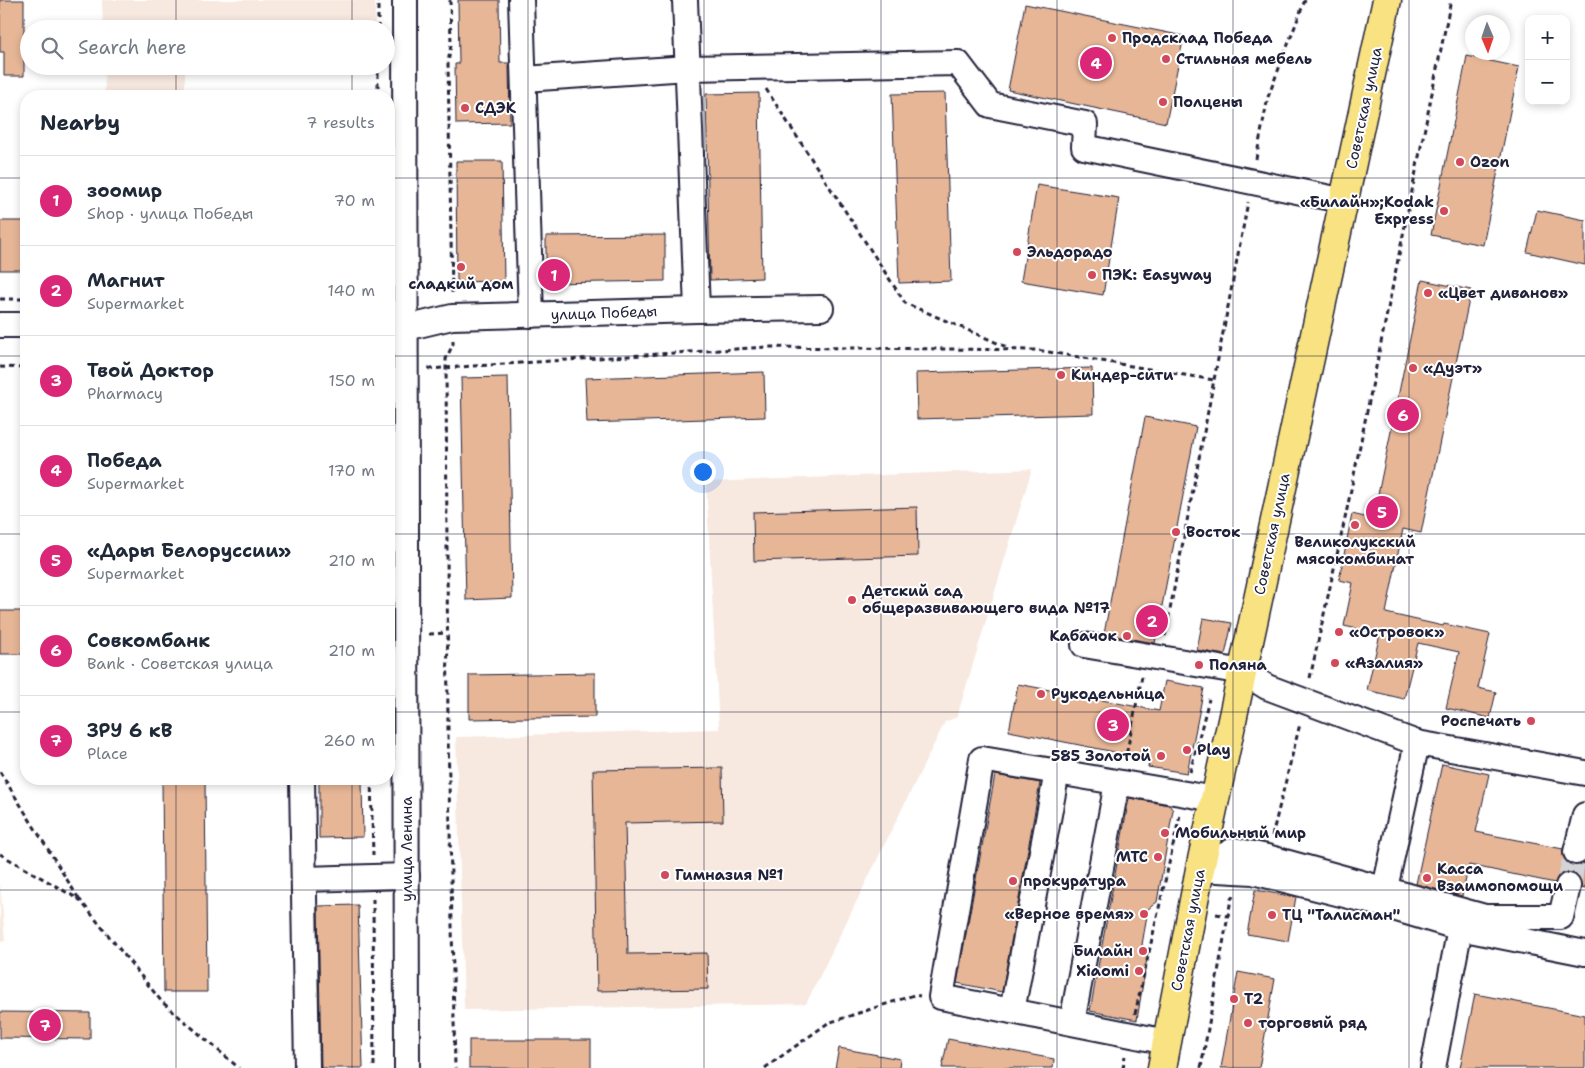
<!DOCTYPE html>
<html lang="en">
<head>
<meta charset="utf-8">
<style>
  :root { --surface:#fff; --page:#f2f2f3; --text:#1f2937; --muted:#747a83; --line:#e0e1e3; --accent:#db2777 }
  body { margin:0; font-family:"Shantell Sans",sans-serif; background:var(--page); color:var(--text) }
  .controls { position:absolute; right:15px; top:15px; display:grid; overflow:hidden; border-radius:10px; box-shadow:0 2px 8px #0003 }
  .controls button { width:45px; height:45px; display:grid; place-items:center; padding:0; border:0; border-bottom:1px solid var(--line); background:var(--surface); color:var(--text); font:25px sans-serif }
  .compass { position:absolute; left:1465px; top:15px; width:45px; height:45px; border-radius:50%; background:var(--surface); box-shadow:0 2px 8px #0003; rotate:178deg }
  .you { position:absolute; left:702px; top:471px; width:18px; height:18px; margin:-12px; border:4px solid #fff; border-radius:50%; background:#1a73e8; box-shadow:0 0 0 8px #1a73e833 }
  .badge { display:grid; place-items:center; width:32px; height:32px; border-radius:50%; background:var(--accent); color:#fff; font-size:16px; font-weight:700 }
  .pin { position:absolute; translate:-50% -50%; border:2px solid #fff; box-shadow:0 1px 5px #0006 }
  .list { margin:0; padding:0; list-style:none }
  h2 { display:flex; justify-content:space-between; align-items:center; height:65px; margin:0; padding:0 20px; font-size:21px }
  h2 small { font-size:16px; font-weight:400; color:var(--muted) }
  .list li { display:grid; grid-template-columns:32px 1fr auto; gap:15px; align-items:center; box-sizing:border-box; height:90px; padding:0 20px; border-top:1px solid var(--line) }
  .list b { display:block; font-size:19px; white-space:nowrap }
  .list p { margin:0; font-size:16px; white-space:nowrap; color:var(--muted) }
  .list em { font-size:16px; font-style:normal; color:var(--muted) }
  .icon { flex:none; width:28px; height:28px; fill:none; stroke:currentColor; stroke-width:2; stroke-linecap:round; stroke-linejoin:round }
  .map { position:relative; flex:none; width:1585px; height:1068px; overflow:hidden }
  .search { position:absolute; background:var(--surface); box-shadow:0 2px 8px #0003; left:20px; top:20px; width:375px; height:55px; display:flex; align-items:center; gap:12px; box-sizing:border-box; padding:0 18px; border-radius:28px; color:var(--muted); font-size:19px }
  .panel { position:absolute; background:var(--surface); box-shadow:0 2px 8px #0003; left:20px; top:90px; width:375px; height:695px; border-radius:20px }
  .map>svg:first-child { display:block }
  .built { fill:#f8e9e0 }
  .building { fill:#e6b697; stroke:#22223b }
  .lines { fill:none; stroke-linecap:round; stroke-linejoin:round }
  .minor-tunnel { stroke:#d3d3d8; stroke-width:24; stroke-dasharray:24 12; stroke-linecap:butt }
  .minor-casing { stroke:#22223b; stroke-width:28 }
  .major-casing { stroke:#22223b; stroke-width:31 }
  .path { stroke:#22223b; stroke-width:3; stroke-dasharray:5 4; stroke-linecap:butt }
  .minor { stroke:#fff; stroke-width:24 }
  .major { stroke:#f8e281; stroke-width:28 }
  .grid { fill:none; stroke:#22223b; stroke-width:1; stroke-opacity:0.55 }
  .poi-dot { fill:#d1495b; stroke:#fff; stroke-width:2 }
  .labels { text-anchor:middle; stroke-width:4; stroke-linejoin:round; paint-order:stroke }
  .poi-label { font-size:15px; font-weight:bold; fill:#22223b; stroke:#fff; text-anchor:start }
  .street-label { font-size:15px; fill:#22223b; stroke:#fff }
</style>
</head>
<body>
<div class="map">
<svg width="1585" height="1068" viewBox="0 0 1585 1068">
  <rect width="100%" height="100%" fill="#fff"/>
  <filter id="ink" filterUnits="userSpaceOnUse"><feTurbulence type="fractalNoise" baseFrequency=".02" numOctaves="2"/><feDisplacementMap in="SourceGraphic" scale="10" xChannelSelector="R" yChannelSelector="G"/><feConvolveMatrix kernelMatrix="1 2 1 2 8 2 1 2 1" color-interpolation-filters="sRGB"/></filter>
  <g filter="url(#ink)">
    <g class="built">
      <path d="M102 0H375V29H103Z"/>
      <path d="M104 66H185V96H105Z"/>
      <path d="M1032 469 957 717 945 722 806 1004 464 1010 456 737 719 729 706 482Z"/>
      <path d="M0 881 5 941 0 942Z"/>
    </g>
    <g class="building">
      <path d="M0 0H24V76H4V52H0Z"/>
      <path d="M458 0H499L500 63H509L510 123 456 124 455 64H459Z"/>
      <path d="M1025 4 1184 36 1166 123 1008 90Z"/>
      <path d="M1467 56 1519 67 1483 245 1431 235Z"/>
      <path d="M759 93 762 278 710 280 706 94Z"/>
      <path d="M945 93 951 281 899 283 892 94Z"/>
      <path d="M456 161H502L504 281 457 282Z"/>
      <path d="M1037 185 1119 198 1103 295 1021 281Z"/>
      <path d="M1537 210 1585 220V265L1527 252Z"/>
      <rect x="0" y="221" width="26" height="49"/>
      <path d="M665 235V281L546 283V236Z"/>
      <path d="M1422 280 1471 290 1421 533 1403 529 1386 613 1443 626 1444 624 1490 634 1478 688 1496 692 1490 718 1446 708 1459 652 1418 643 1404 699 1367 690 1380 634 1344 626 1353 583 1339 580 1352 514 1373 519Z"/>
      <path d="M1092 368 1093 414 917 419 916 373Z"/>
      <path d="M764 372 765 417 587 423 585 378Z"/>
      <path d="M508 377 512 598 466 600 461 378Z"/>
      <path d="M1145 417 1196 427 1155 643 1104 634Z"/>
      <path d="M917 507 918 556 754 561 753 512Z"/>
      <rect x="0" y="611" width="26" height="43"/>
      <path d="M1203 618 1232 623 1225 655 1197 650Z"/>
      <path d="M595 673V717L469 719V675Z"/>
      <path d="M1165 681 1204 688 1187 773 1148 767 1150 759 1009 731 1018 684 1159 711Z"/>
      <path d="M1442 764 1489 774 1476 832 1563 849V856L1567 862 1573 865H1579L1585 862V889L1581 888V881L1578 876 1571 873H1563L1558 876 1555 883 1469 865 1462 896 1416 884Z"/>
      <path d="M722 768 723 821 625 823 628 954 707 953 708 989 597 991 593 770Z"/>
      <path d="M995 775 1040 783 1002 992 957 983Z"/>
      <path d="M162 779H205L207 992H164Z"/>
      <path d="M319 779H362L363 837 319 838Z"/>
      <path d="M1129 798 1169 805 1173 810 1157 902 1148 909 1142 945 1148 952 1137 1020 1090 1011Z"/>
      <path d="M1255 890 1296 897 1288 941 1247 934Z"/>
      <path d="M358 905 363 1068H321L318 906Z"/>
      <path d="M1238 972 1275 979 1259 1068H1221Z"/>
      <path d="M1475 994 1585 1015V1068H1460Z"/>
      <path d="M0 1012 90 1013V1039L0 1038Z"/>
      <path d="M948 1039 1054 1059 1053 1068H942Z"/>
      <rect x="469" y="1040" width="122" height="28"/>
      <path d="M839 1048 900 1059 899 1068H835Z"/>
    </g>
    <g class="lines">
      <path class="minor-tunnel" d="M1568 886 1576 852"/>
      <g class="minor-casing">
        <g id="minor">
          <path d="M405 0 407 1068"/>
          <path d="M521 0 531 315"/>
          <path d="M685 0 697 310"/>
          <path d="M524 79 688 68 958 63 990 105 1085 124 1084 147 1345 201"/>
          <path d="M0 325H26"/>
          <path d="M389 328H406L452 317 697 310 821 308"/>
          <path d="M1084 645 1243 672 1267 687 1417 743 1585 773"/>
          <path d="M302 779 307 1068"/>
          <path d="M1576 852 1585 815"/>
          <path d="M304 879 407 876"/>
          <path d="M1568 886 1561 917H1485L1267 857 1234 850 1200 869 1253 872 1377 903 1460 928 1585 953"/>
          <path d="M1385 888 1417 743"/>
          <path d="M1012 1011 1057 772"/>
          <path d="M1072 1022 1117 783"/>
          <path d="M1167 1042 941 997 982 759 1215 799"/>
          <path d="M1433 1068 1460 928"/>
        </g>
      </g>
      <g class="major-casing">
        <path id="major" d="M1162 1068 1200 869 1387 0"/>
      </g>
      <g class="path">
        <path d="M450 0 451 45 448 63 452 294"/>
        <path d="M378 29V0"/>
        <path d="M766 89 905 303 1009 348"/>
        <path d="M378 96V66"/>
        <path d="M1256 159 1268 97 1305 0"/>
        <path d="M0 299H26"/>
        <path d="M453 340V344L446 359 448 734 455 1068"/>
        <path d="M0 367 26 368"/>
        <path d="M428 369 767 347 1037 350 1214 380"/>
        <path d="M429 634 447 633"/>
        <path d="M1165 636 1248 202"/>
        <path d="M1310 678 1346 514 1451 0"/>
        <path d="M1125 761 1142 676"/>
        <path d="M0 772 79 899"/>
        <path d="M1190 772 1209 699"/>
        <path d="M371 779 373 855"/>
        <path d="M1272 836 1300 724"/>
        <path d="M0 854 80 900 162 1002 239 1068"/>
        <path d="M373 899 374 1068"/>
        <path d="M1216 914 1228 916"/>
        <path d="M1135 1014 1180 815"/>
        <path d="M765 1068 828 1023 914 995 920 996"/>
        <path d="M1123 1068 1125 1056"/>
        <path d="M1201 1068 1231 899 1236 893"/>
      </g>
      <use href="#minor" class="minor"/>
      <use href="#major" class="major"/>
    </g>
  </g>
  <path class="grid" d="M176 0V29M352 0V29M528 0V1068M704 0V1068M881 0V1068M1057 0V1068M1233 0V1068M1409 0V1068M176 66V96M352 66V96M0 178H26M389 178H1585M0 356H26M389 356H1585M0 534H26M389 534H1585M0 712H26M389 712H1585M176 779V1068M352 779V1068M0 890H1585"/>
  <g class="poi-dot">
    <circle cx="1112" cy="38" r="5"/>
    <circle cx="1166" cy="59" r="5"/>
    <circle cx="1163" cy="102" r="5"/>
    <circle cx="465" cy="108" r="5"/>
    <circle cx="1460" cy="162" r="5"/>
    <circle cx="1444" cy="211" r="5"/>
    <circle cx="1017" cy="252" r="5"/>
    <circle cx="461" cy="267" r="5"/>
    <circle cx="1092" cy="275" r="5"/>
    <circle cx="1428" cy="293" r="5"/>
    <circle cx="1413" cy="368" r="5"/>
    <circle cx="1061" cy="375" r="5"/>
    <circle cx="1355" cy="525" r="5"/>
    <circle cx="1176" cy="532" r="5"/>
    <circle cx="852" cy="600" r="5"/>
    <circle cx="1339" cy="632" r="5"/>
    <circle cx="1127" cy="636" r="5"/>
    <circle cx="1335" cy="663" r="5"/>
    <circle cx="1199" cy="665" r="5"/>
    <circle cx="1041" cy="694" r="5"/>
    <circle cx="1531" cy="721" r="5"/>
    <circle cx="1187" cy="750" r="5"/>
    <circle cx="1161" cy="756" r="5"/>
    <circle cx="1165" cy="833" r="5"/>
    <circle cx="1158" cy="857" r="5"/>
    <circle cx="665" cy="875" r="5"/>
    <circle cx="1427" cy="878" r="5"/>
    <circle cx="1013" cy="881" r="5"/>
    <circle cx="1144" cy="914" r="5"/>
    <circle cx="1272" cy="915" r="5"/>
    <circle cx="1143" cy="951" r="5"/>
    <circle cx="1139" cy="971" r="5"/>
    <circle cx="1234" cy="999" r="5"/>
    <circle cx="1248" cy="1023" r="5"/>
  </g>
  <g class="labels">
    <g class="poi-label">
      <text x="1122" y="43">Продсклад Победа</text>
      <text x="1176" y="64">Стильная мебель</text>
      <text x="1173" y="107">Полцены</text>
      <text x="475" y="113">СДЭК</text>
      <text x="1470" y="167">Ozon</text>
      <text x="1434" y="207" text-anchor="end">«Билайн»;Kodak<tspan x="1434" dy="17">Express</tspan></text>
      <text x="1027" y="257">Эльдорадо</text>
      <text x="1102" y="280">ПЭК: Easyway</text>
      <text x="461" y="289" text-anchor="middle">сладкий дом</text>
      <text x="1438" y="298">«Цвет диванов»</text>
      <text x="1423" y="373">«Дуэт»</text>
      <text x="1071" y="380">Киндер-сити</text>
      <text x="1186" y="537">Восток</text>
      <text x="1355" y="547" text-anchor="middle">Великолукский<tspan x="1355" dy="17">мясокомбинат</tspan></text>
      <text x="862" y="596">Детский сад<tspan x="862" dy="17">общеразвивающего вида №17</tspan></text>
      <text x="1349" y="637">«Островок»</text>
      <text x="1117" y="641" text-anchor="end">Кабачок</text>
      <text x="1345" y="668">«Азалия»</text>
      <text x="1209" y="670">Поляна</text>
      <text x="1051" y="699">Рукодельница</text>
      <text x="1521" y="726" text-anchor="end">Роспечать</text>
      <text x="1197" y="755">Рlay</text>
      <text x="1151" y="761" text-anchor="end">585 Золотой</text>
      <text x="1175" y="838">Мобильный мир</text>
      <text x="1148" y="862" text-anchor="end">МТС</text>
      <text x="1437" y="874">Касса<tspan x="1437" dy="17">Взаимопомощи</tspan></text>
      <text x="675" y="880">Гимназия №1</text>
      <text x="1023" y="886">прокуратура</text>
      <text x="1134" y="919" text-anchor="end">«Верное время»</text>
      <text x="1282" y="920">ТЦ "Талисман"</text>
      <text x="1133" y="956" text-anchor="end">Билайн</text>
      <text x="1129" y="976" text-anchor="end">Xiaomi</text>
      <text x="1244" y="1004">T2</text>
      <text x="1258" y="1028">торговый ряд</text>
    </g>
    <g class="street-label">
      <text transform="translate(1364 108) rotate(-78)" y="5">Советская улица</text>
      <text transform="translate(604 313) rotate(-2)" y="5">улица Победы</text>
      <text transform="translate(1272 534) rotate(-78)" y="5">Советская улица</text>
      <text transform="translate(407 849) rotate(-90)" y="5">улица Ленина</text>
      <text transform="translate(1188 930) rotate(-79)" y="5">Советская улица</text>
    </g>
  </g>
</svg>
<div class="controls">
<button>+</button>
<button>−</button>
</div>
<svg class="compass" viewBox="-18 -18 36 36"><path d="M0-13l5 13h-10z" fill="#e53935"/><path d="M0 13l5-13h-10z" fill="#747a83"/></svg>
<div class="you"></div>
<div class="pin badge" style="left:554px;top:275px">1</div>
<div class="pin badge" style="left:1152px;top:621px">2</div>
<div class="pin badge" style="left:1113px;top:725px">3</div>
<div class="pin badge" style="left:1096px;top:63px">4</div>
<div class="pin badge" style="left:1382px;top:512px">5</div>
<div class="pin badge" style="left:1403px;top:415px">6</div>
<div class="pin badge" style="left:45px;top:1025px">7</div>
<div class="search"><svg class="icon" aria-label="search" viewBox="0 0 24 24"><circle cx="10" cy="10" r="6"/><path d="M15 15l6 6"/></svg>Search here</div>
<section class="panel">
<h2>Nearby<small>7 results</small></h2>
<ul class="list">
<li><span class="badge">1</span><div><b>зоомир</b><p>Shop · улица Победы</p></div><em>70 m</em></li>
<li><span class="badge">2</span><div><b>Магнит</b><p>Supermarket</p></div><em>140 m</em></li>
<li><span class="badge">3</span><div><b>Твой Доктор</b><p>Pharmacy</p></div><em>150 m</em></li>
<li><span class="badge">4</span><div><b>Победа</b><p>Supermarket</p></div><em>170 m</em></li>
<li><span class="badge">5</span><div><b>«Дары Белоруссии»</b><p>Supermarket</p></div><em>210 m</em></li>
<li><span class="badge">6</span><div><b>Совкомбанк</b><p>Bank · Советская улица</p></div><em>210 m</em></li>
<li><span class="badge">7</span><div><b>ЗРУ 6 кВ</b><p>Place</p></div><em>260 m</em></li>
</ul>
</section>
</div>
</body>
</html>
